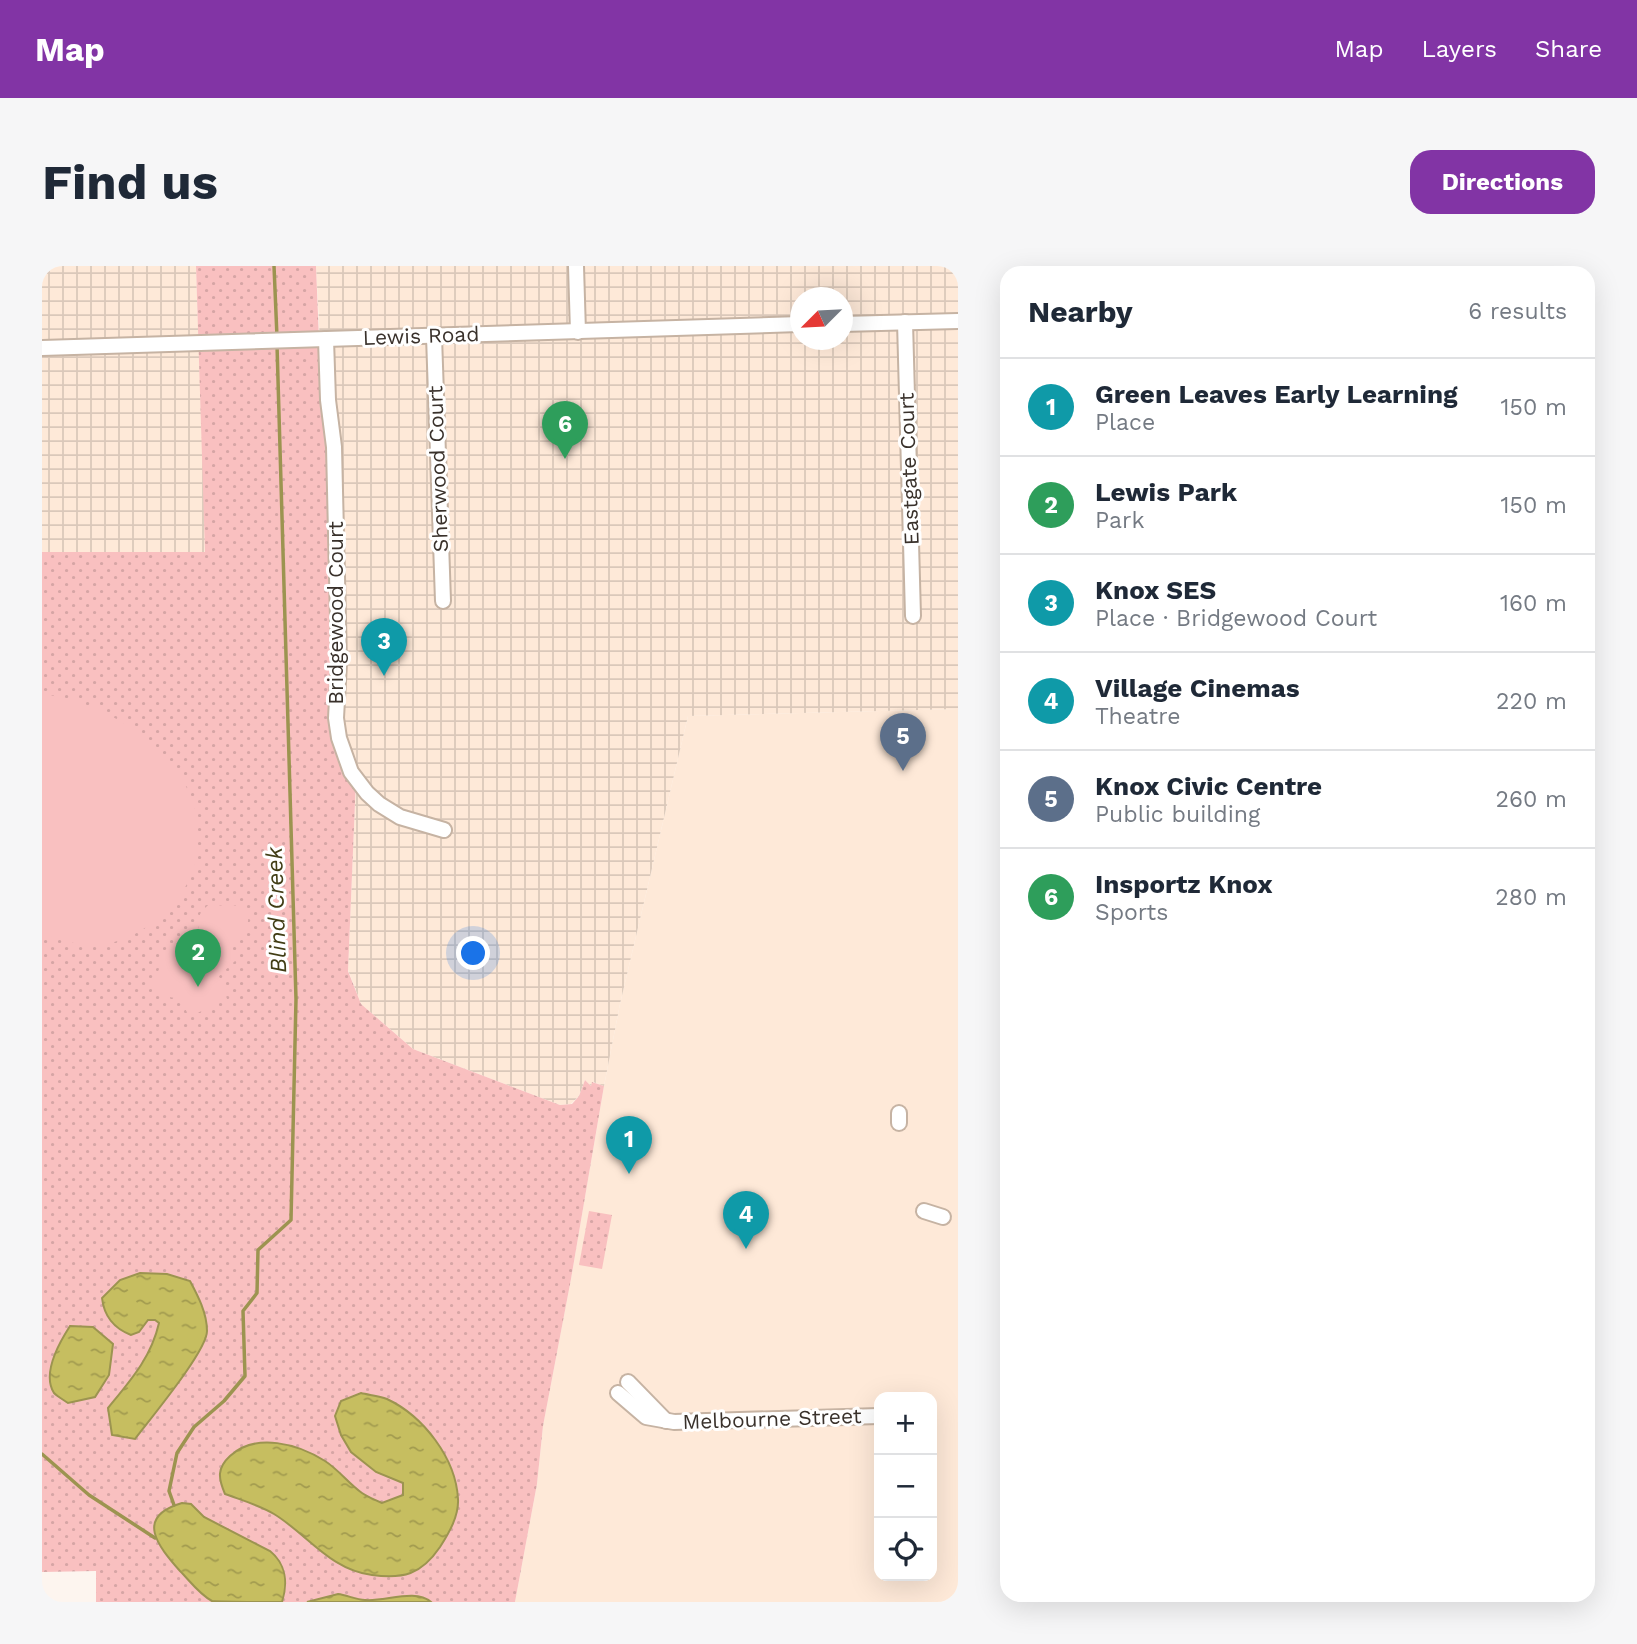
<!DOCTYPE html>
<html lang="en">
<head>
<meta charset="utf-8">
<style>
  :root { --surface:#fff; --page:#f6f6f7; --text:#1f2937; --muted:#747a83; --line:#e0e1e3; --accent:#8234a5 }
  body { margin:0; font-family:"Work Sans",sans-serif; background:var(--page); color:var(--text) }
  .controls { position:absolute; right:21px; bottom:21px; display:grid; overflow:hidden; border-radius:14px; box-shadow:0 7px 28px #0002 }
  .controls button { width:63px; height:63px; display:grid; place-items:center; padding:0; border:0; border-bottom:2px solid var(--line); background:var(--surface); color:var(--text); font:35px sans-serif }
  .compass { position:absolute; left:748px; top:21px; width:63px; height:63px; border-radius:50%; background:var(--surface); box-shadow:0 7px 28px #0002; rotate:246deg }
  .you { position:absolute; left:432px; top:688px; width:24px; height:24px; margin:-18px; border:5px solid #fff; border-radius:50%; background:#1a73e8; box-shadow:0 0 0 10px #1a73e833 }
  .badge { display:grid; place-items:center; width:46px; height:46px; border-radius:50%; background:var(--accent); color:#fff; font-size:23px; font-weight:700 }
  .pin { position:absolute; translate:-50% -58px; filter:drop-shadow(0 2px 4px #0008) }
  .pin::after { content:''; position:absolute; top:37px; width:24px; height:21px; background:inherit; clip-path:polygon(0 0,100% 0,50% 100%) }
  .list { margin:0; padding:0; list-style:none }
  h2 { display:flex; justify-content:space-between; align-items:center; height:91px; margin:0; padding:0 28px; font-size:30px }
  h2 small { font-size:23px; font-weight:400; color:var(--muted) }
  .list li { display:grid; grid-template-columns:46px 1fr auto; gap:21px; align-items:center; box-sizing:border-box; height:98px; padding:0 28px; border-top:2px solid var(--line) }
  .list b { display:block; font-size:26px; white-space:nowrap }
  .list p { margin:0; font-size:23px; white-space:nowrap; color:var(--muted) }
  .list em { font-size:23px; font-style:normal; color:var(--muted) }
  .icon { flex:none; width:38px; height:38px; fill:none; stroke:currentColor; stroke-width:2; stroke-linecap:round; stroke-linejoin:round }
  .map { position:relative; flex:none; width:916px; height:1336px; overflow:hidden; border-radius:21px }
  header { display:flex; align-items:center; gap:42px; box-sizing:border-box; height:98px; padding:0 35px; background:var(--accent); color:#fff }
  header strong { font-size:33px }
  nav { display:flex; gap:38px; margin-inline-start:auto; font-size:24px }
  .intro { display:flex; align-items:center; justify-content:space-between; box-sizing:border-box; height:168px; padding:0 42px }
  h1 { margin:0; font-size:49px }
  .button { padding:18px 32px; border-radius:21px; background:var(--accent); color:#fff; font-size:24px; font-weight:700 }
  main { display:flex; gap:42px; padding:0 42px }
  aside { flex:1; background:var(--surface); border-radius:21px; box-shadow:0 7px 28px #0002 }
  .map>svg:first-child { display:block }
  .built { fill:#fee9d8; fill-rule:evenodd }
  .industrial { fill:url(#industrial-grid); fill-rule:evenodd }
  .grass { fill:url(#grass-dots) }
  .garden { fill:#f9c0c0 }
  .water { fill:url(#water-ripples); stroke:#9c9450; stroke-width:2 }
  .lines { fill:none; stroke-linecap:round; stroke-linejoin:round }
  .stream { stroke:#9c9450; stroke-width:3.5 }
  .minor-casing { stroke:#c6b3a3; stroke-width:18 }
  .minor { stroke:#fff; stroke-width:14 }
  .labels { text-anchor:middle; stroke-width:6; stroke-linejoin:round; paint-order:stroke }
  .street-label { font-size:21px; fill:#39312b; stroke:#fff }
  .water-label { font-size:23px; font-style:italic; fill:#413d15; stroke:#fff }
</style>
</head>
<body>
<header>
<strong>Map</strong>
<nav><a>Map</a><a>Layers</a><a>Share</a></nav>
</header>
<div class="intro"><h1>Find us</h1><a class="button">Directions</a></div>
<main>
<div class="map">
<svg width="916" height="1336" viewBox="0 0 916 1336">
  <defs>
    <pattern id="industrial-grid" width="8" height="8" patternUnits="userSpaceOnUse" patternTransform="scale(1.75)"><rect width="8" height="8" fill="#fee9d8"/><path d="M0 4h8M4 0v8" fill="none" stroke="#dac8ba"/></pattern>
    <pattern id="grass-dots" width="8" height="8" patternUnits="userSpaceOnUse" patternTransform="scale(1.75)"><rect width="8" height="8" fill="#f9c0c0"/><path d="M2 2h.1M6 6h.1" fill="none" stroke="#d6a5a5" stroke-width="1.8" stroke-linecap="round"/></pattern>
    <pattern id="water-ripples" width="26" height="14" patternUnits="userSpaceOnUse" patternTransform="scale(1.75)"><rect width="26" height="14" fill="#c6be60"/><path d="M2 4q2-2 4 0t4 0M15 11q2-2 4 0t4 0" fill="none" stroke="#a29b4f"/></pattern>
  </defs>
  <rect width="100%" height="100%" fill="#fdf5ef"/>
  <path class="built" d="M916 443V1336H473L495 1218 501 1160 529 1013 562 820 578 738 646 450ZM837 1131H890V1310H837Z"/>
  <g class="industrial">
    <path d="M0 0H154L164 287 0 286Z"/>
    <path d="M274 0H916V443L646 450 578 738 562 820 551 816 549 820 543 814 537 830 529 838 518 839 371 783 319 738 306 704 314 513 299 480ZM758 32H800V74H758Z"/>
  </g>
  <g class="grass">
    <path d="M154 0H274L277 73H284L294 443 314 513 306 705 319 738 371 783 518 839 530 838 537 830 543 814 549 820 550 816 562 820 529 1013 501 1160 495 1218 473 1336H54V1305L0 1306V286H163Z"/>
    <path d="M547 945 570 949 560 1003 537 999Z"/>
  </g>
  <g class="garden">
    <path d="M0 428C67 436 154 490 156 566 156 579 155 595 150 608 135 643 95 676 56 679 37 680 17 674 0 666Z"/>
    <path d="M191 639 207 644 205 667 185 680 193 695 177 710 185 733 147 751 139 733 109 728 123 684 139 678 156 664 158 648 165 640Z"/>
  </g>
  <g class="water">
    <path d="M98 1007 125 1008 148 1015C156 1030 165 1047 165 1065 165 1085 108 1153 93 1173L70 1169 66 1142C88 1115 109 1092 117 1057L113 1054H106L97 1066 89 1069C71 1062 62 1050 60 1032L78 1014Z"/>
    <path d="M28 1060 51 1061 71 1078 67 1109 53 1131 26 1137C22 1134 16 1131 12 1127 0 1108 17 1077 28 1060Z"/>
    <path d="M319 1127C327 1129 337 1130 345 1133 381 1150 414 1192 416 1233 417 1250 407 1267 398 1281 379 1309 361 1313 330 1309 288 1304 265 1268 232 1248 217 1239 199 1234 183 1228 176 1212 175 1202 188 1190 214 1166 256 1178 283 1195 297 1204 307 1218 320 1227 326 1231 333 1234 340 1237L361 1229V1217L334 1206 309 1186 299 1169 293 1150 299 1135Z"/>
    <path d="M140 1237 149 1238 162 1251 228 1285C244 1298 246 1317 240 1336 226 1336 179 1336 170 1335 157 1328 148 1315 138 1305 116 1280 92 1251 140 1237Z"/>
    <path d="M296 1328C305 1329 314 1334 323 1334 343 1336 373 1322 389 1336H265Z"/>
  </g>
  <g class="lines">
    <g class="stream">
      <path d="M232 0 235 71"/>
      <path d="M0 1188 47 1229 113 1272"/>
      <path d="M132 1239 127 1225 135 1187 152 1161 182 1135 203 1110 201 1045 215 1027 216 984 249 954 254 733 235 79"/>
    </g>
    <g class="minor-casing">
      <g id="minor">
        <path d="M534 0 536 66"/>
        <path d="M863 56 871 350"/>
        <path d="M800 58 916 55"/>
        <path d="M392 70 401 335"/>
        <path d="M284 73 286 134 292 181 297 397 294 452 297 472 309 506 325 527 337 538 358 551 402 564"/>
        <path d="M0 82 758 58"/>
        <path d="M857 847V857"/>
        <path d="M882 945 901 951"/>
        <path d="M586 1116 624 1155"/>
        <path d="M576 1127 604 1151 632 1156 837 1150"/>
      </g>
    </g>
    <use href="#minor" class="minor"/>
  </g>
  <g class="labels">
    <g class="street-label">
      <text transform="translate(379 70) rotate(-2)" y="7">Lewis Road</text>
      <text transform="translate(396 203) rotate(-92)" y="7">Sherwood Court</text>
      <text transform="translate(867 203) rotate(-92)" y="7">Eastgate Court</text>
      <text transform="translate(294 347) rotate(-90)" y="7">Bridgewood Court</text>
      <text transform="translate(730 1153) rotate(-2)" y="7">Melbourne Street</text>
    </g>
    <g class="water-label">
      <text transform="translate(234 644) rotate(-92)" y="8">Blind Creek</text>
    </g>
  </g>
</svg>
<div class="controls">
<button>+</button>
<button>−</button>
<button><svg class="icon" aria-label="locate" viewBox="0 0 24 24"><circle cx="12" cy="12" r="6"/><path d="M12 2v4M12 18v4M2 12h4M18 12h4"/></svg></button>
</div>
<svg class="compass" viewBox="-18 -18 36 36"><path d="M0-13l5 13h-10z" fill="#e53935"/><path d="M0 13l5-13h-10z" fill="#747a83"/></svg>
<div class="you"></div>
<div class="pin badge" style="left:587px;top:908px;background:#0f9aa8">1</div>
<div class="pin badge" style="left:156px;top:721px;background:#2e9e5b">2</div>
<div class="pin badge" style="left:342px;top:410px;background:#0f9aa8">3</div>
<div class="pin badge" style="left:704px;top:983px;background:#0f9aa8">4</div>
<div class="pin badge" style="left:861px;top:505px;background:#5c6f8a">5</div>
<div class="pin badge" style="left:523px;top:193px;background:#2e9e5b">6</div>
</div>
<aside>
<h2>Nearby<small>6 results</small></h2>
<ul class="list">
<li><span class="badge" style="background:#0f9aa8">1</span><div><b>Green Leaves Early Learning</b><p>Place</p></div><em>150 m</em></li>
<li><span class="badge" style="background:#2e9e5b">2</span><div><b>Lewis Park</b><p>Park</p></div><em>150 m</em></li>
<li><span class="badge" style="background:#0f9aa8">3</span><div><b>Knox SES</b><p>Place · Bridgewood Court</p></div><em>160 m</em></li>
<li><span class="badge" style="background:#0f9aa8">4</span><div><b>Village Cinemas</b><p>Theatre</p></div><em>220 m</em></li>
<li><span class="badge" style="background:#5c6f8a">5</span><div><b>Knox Civic Centre</b><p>Public building</p></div><em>260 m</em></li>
<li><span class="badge" style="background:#2e9e5b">6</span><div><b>Insportz Knox</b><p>Sports</p></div><em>280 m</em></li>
</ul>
</aside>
</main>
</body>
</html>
